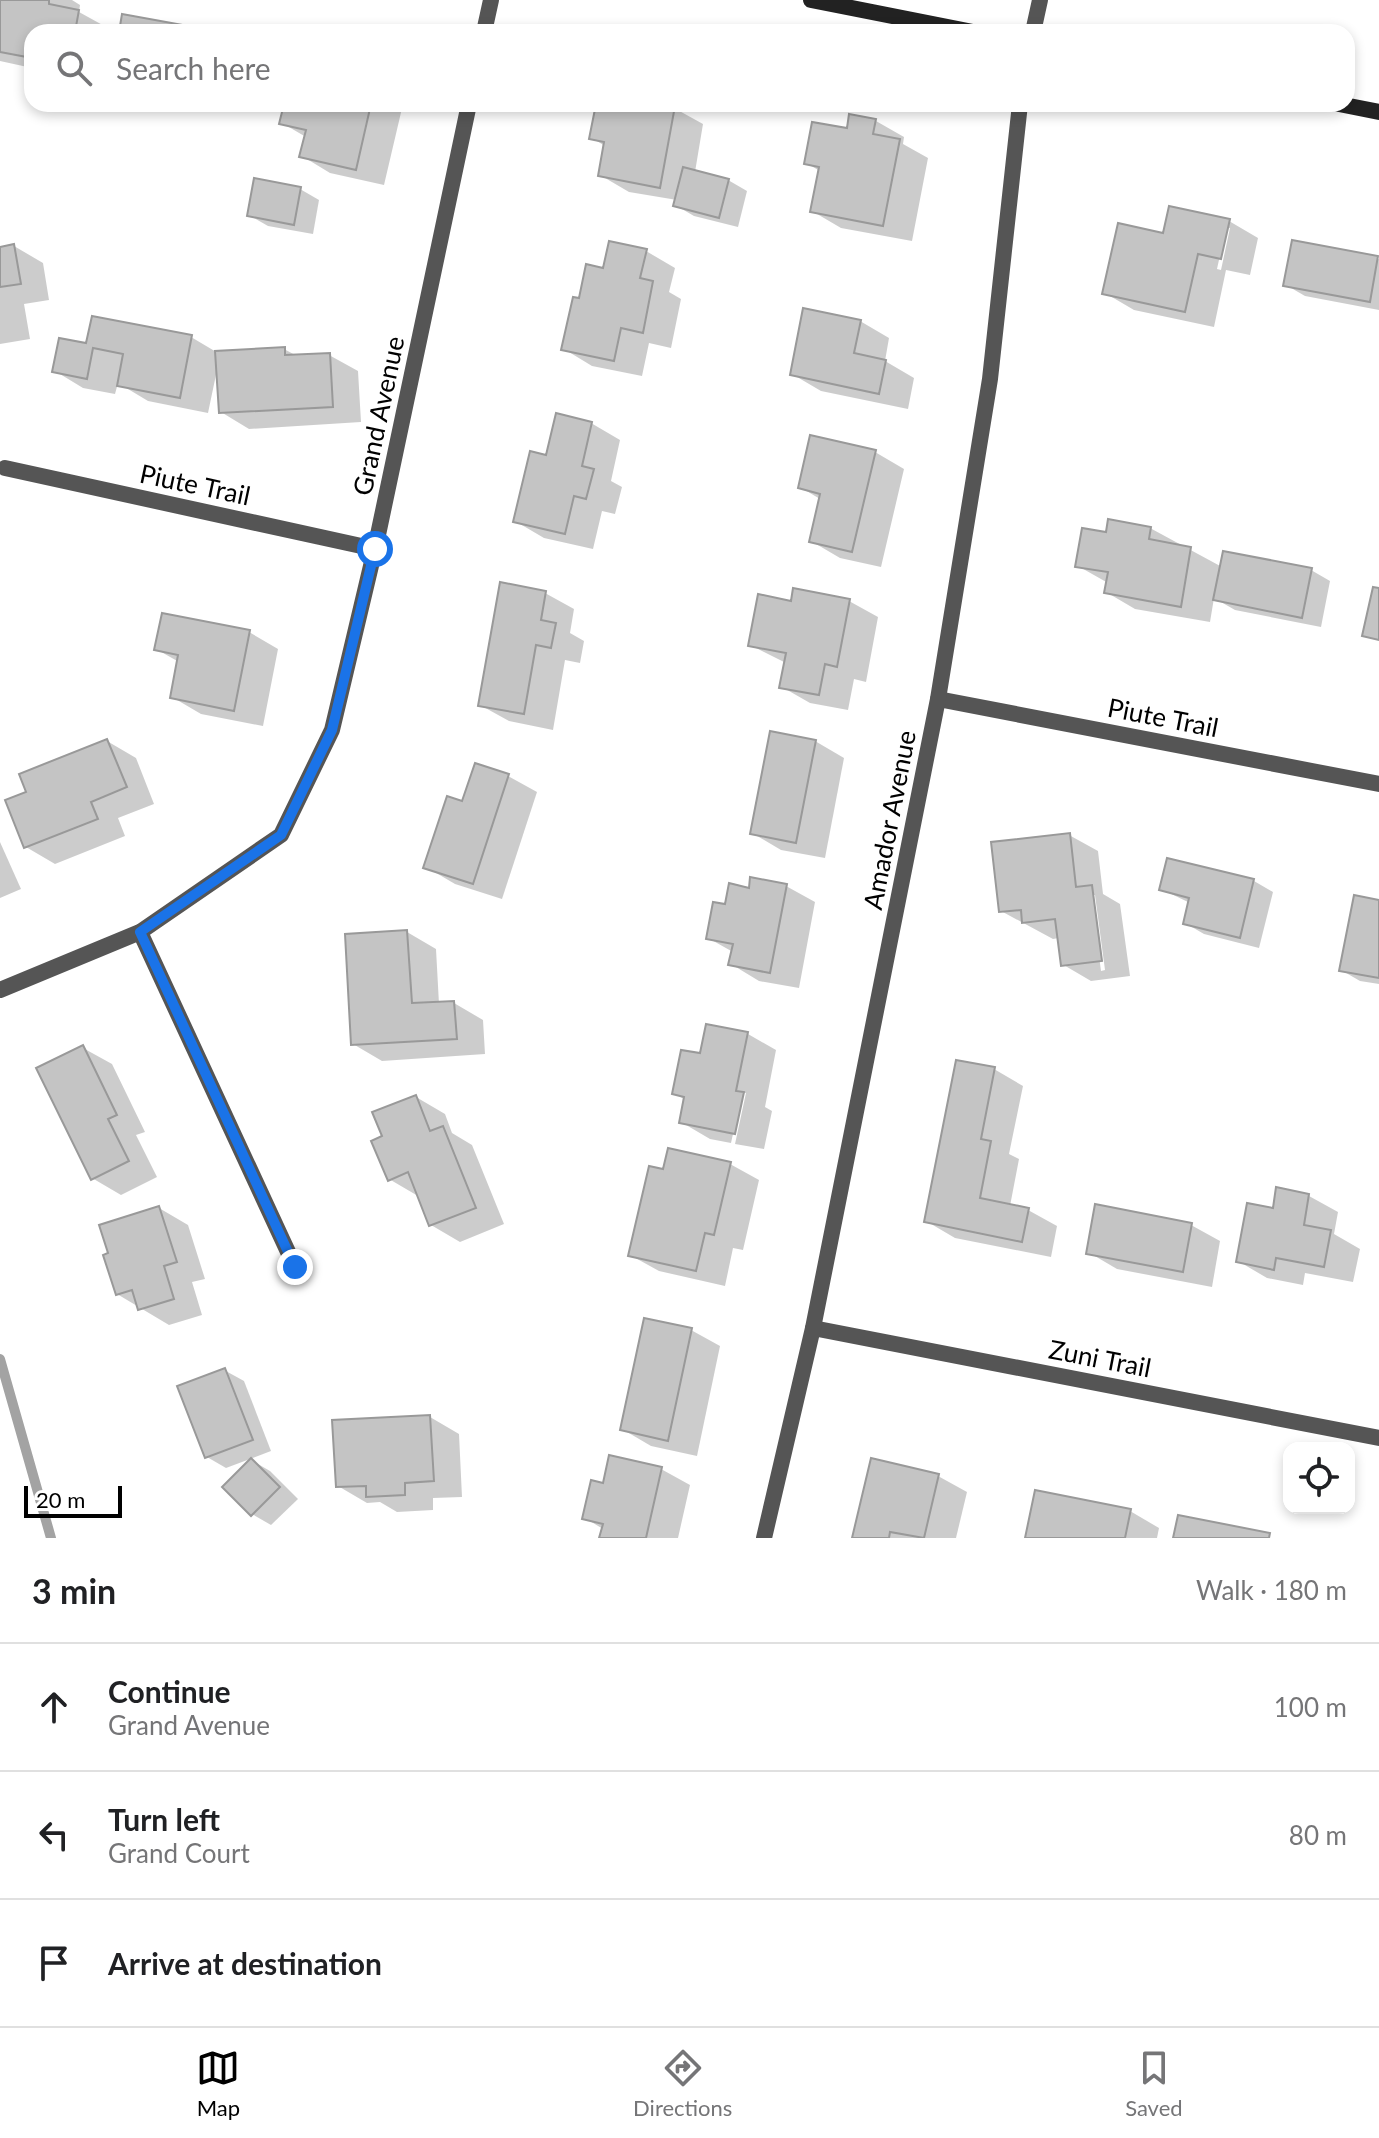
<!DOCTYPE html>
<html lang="en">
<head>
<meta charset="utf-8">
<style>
  :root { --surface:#fff; --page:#f6f6f6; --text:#202124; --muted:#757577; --line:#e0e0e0; --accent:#000 }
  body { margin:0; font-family:Lato,sans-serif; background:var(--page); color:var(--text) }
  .controls { position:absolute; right:24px; bottom:24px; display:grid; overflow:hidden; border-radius:16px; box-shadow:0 4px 12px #0003 }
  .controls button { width:72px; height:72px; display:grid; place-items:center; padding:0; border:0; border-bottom:2px solid var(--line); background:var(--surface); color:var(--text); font:40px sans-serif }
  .scale { position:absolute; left:24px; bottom:20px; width:98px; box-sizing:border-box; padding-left:8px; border:4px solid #000; border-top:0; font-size:22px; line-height:28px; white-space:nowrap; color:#000; -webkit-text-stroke:6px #fff; paint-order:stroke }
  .stop { position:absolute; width:24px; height:24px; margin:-18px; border:6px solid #1a73e8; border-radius:50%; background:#fff }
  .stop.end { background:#1a73e8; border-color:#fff; box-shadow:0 2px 8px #0008 }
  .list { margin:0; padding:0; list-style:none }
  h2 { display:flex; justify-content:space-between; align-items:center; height:104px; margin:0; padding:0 32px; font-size:34px }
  h2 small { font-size:26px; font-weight:400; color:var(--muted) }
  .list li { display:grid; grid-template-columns:52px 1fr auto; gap:24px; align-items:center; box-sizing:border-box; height:128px; padding:0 32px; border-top:2px solid var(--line) }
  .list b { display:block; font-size:30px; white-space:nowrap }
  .list p { margin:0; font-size:26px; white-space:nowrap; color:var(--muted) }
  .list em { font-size:26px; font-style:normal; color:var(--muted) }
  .icon { flex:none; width:44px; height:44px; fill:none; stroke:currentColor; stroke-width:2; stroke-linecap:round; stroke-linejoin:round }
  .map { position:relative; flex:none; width:1379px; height:1538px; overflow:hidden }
  .search { position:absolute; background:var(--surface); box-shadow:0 4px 12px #0003; left:24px; right:24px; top:24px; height:88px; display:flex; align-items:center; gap:20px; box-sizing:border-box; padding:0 28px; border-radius:24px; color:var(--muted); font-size:30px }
  .sheet { height:488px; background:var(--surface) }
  nav { display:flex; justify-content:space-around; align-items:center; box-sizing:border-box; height:112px; border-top:2px solid var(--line); background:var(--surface); font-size:22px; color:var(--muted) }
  nav a { display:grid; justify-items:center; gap:4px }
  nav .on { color:var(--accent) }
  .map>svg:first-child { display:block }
  .shadow { fill:#0003; fill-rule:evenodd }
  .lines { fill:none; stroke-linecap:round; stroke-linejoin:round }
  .stream { stroke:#a3a3a3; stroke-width:10 }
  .building { fill:#c4c4c4; stroke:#999; stroke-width:2 }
  .street { stroke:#555; stroke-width:16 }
  .secondary { stroke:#222; stroke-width:16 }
  .route { stroke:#1a73e8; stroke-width:10 }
  .labels { text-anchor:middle; stroke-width:8; stroke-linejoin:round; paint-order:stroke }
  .street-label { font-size:26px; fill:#000; stroke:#fff }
</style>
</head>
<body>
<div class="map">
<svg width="1379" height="1538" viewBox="0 0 1379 1538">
  <rect width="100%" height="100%" fill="#fff"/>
  <g class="shadow">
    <path d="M0 0H72L80 5 79 12 108 28 107 32H32V68L0 61Z"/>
    <path d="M286 104H403L384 185 330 173 302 156 306 137 282 123Z"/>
    <path d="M598 104H653L674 108 703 124 695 172 728 180 747 191 738 227 694 216 675 205 677 200 629 192 600 175 605 146 592 138Z"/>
    <path d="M851 116 876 121 904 137 903 144 928 158 912 241 841 228 812 211 820 171 806 163 848 130Z"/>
    <path d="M300 189 319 200 313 234 268 226 249 215Z"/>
    <path d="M1229 221 1258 238 1250 275 1226 270 1214 327 1134 310 1105 293 1164 235ZM1226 228H1230L1221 270 1217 269Z"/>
    <path d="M14 246 43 263 49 300 24 304 30 339 0 344V249Z"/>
    <path d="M646 251 675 268 669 292 681 299 671 348 649 343 642 376 592 366 564 349 580 300 605 270Z"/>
    <path d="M1379 259V310L1305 296 1286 285Z"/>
    <path d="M860 321 889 338 885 361 914 378 908 409 821 391 792 374Z"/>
    <path d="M191 337 218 353 284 349 297 356 329 355 358 371 361 422 249 429 221 412 217 370 208 413 148 401 118 383 115 394 83 388 55 371 88 346Z"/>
    <path d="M591 423 620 440 611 481 622 487 615 514 602 511 593 549 544 538 515 521 547 458Z"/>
    <path d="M875 452 904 469 881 567 840 558 811 541 820 499 800 487Z"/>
    <path d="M1150 528 1222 567 1311 570 1330 581 1321 627 1235 610 1214 598 1210 622 1135 609 1106 592 1108 583 1078 566 1107 535Z"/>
    <path d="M545 593 574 609 570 633 584 641 580 663 565 660 553 730 509 721 480 705Z"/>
    <path d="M849 601 878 617 866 682 854 679 848 710 810 703 782 687 786 663 750 645 792 603Z"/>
    <path d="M249 632 278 649 263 726 201 714 172 697 179 662 156 649Z"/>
    <path d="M107 741 136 758 154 804 118 818 125 836 55 864 26 847 29 793Z"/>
    <path d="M815 741 844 758 825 858 781 850 752 833Z"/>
    <path d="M508 776 537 792 502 899 455 884 426 867Z"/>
    <path d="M1069 835 1098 851 1103 894 1120 904 1130 976 1091 981 1062 964 1059 938 1053 939 1001 911ZM1091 895H1095L1105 970 1101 971Z"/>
    <path d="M0 842 21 889 0 898Z"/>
    <path d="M1168 860 1254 881 1273 892 1259 948 1204 934 1185 923 1190 903 1161 889Z"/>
    <path d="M786 886 815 902 799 988 759 981 731 964 733 952 708 938 726 906 750 890Z"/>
    <path d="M1379 902V984L1360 981 1341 970Z"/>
    <path d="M407 932 436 949 439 1004 454 1003 483 1020 485 1054 382 1061 353 1044Z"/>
    <path d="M748 1034 776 1050 765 1107 772 1111 764 1149 735 1144 746 1093H742L731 1143 710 1139 681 1122 686 1100 674 1093Z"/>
    <path d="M83 1048 112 1064 145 1132 136 1135 157 1177 121 1195 92 1178Z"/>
    <path d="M994 1069 1023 1086 1009 1154 1019 1159 1010 1206 1028 1210 1057 1226 1051 1257 955 1238 926 1221Z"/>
    <path d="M416 1097 445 1114 452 1133 472 1145 504 1224 460 1242 431 1225 418 1196 389 1179 385 1137Z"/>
    <path d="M730 1164 759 1180 743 1250 733 1248 725 1286 659 1271 630 1255 665 1172Z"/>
    <path d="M1278 1190 1309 1196 1338 1212 1334 1234 1360 1249 1353 1282 1305 1273 1303 1285 1267 1278 1238 1261 1274 1210Z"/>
    <path d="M159 1208 188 1225 205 1279 192 1282 202 1315 169 1325 117 1294Z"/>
    <path d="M1191 1225 1220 1241 1212 1287 1117 1269 1088 1252Z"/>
    <path d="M691 1330 720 1346 697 1456 651 1446 622 1429Z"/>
    <path d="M224 1370 244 1381 271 1451 226 1468 207 1457Z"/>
    <path d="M430 1417 459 1434 462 1497 433 1498V1510L397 1512 380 1502 367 1503 338 1486Z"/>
    <path d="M251 1460 270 1471 298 1499 271 1525 252 1514Z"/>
    <path d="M661 1469 690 1485 678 1538H601L603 1529 585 1518 604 1485Z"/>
    <path d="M938 1476 967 1492 956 1538H854Z"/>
    <path d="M1130 1511 1159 1528 1157 1538H1027Z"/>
  </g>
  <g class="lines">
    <path class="stream" d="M0 1359 51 1538"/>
  </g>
  <g class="building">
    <path d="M0 0H49V4L79 10 75 32H32V58L0 52Z"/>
    <path d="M122 14 221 32H119Z"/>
    <path d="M284 104H371L356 170 299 157 306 130 279 124Z"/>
    <path d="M596 104 675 106 660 188 598 176 604 142 589 139Z"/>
    <path d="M849 114 876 119 873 134 900 139 883 226 810 212 819 167 804 164 812 122 847 128Z"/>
    <path d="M683 167 729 179 719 218 673 206Z"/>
    <path d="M254 178 301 187 294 225 247 216Z"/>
    <path d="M1169 206 1230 219 1221 259 1198 254 1185 312 1102 294 1118 223 1163 233Z"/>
    <path d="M1292 240 1378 256 1370 302 1283 286Z"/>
    <path d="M609 241 647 249 640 278 653 281 643 333 621 328 614 361 561 350 573 297 579 298 586 264 603 268Z"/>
    <path d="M14 244 21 284 0 287V247Z"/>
    <path d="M803 308 861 320 854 353 886 360 879 394 790 375Z"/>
    <path d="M92 316 192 335 180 398 117 386 123 354 93 348 87 379 52 372 59 338 86 343Z"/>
    <path d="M285 347V355L330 353 333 407 219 413 215 351Z"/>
    <path d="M556 413 592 422 582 466 594 469 586 499 574 496 565 534 513 522 530 451 546 455Z"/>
    <path d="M810 435 876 450 852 552 809 542 820 494 798 488Z"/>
    <path d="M1108 519 1151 527 1149 539 1191 547 1181 607 1104 593 1108 572 1075 567 1082 528 1106 532Z"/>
    <path d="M1223 551 1312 568 1302 618 1213 600Z"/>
    <path d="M500 582 546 591 541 620 556 623 551 648 536 645 524 714 478 706Z"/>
    <path d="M1373 587 1379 588V640L1362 636Z"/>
    <path d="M793 588 850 599 837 667 825 664 819 695 779 688 786 653 748 646 758 594 791 601Z"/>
    <path d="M162 613 250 630 234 711 170 698 178 655 154 650Z"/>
    <path d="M770 731 816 740 796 843 750 834Z"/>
    <path d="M107 739 127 787 91 802 98 819 24 848 5 800 26 792 19 774Z"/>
    <path d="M475 763 509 774 473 884 423 868 447 796 462 801Z"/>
    <path d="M1070 833 1076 887 1092 885 1102 961 1061 966 1055 919 1022 923 1021 910 999 912 991 842Z"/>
    <path d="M1167 858 1254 879 1240 938 1183 924 1189 898 1159 890Z"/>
    <path d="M750 877 787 884 770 973 728 965 733 944 706 939 713 902 725 904 729 883 749 888Z"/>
    <path d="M1354 895 1379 900V978L1339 971Z"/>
    <path d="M407 930 412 1003 454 1001 457 1039 351 1045 345 934Z"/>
    <path d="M706 1024 748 1032 736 1091 744 1092 735 1134 679 1123 684 1097 672 1094 681 1050 700 1053Z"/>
    <path d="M83 1045 117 1115 108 1119 129 1161 91 1180 36 1068Z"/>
    <path d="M956 1060 995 1067 981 1139 991 1141 980 1198 1029 1208 1022 1242 924 1222Z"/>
    <path d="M416 1095 430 1131 443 1126 476 1208 429 1226 408 1172 388 1181 371 1141 382 1136 372 1112Z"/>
    <path d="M668 1148 731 1162 714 1235 705 1233 696 1271 628 1256 649 1166 663 1169Z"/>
    <path d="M1276 1187 1309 1194 1304 1225 1331 1230 1324 1267 1276 1258 1274 1270 1236 1262 1247 1203 1273 1208Z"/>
    <path d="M1095 1204 1192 1223 1183 1272 1086 1254Z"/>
    <path d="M159 1206 177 1262 164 1266 174 1299 138 1310 132 1290 116 1295 103 1255 108 1253 99 1225Z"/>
    <path d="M644 1318 692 1328 668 1441 620 1430Z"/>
    <path d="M225 1368 253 1440 205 1458 177 1386Z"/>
    <path d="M430 1415 434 1481 405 1483V1495L366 1497V1486L336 1487 332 1420Z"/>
    <path d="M609 1455 662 1467 646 1538H599L603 1524 582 1519 591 1480 603 1483Z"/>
    <path d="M251 1458 280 1487 251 1516 222 1487Z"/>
    <path d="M871 1458 939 1474 924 1538 890 1532 889 1538H852Z"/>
    <path d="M1035 1490 1131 1509 1125 1538H1025Z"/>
    <path d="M1178 1515 1270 1533 1269 1538H1173Z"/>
  </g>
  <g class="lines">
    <g class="street">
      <path d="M484 32 491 0"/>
      <path d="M1033 32 1040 0"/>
      <path d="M5 468 375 549"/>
      <path d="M938 699 1379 784"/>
      <path d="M140 932 295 1267"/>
      <path d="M0 990 140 932 281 835 332 730 375 549 469 104"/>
      <path d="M813 1328 1379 1438"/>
      <path d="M764 1538 813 1328 938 699 990 379 1020 104"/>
    </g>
    <g class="secondary">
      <path d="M811 0 973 32"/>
      <path d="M1339 104 1379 112"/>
    </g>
  </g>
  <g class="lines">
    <path class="route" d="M295 1267 140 932 281 835 332 730 375 549"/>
  </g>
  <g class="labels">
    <g class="street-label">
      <text transform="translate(379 416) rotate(-78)" y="9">Grand Avenue</text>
      <text transform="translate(195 485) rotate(12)" y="9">Piute Trail</text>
      <text transform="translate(1163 718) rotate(11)" y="9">Piute Trail</text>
      <text transform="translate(890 820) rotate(-79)" y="9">Amador Avenue</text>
      <text transform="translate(1100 1359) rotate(11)" y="9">Zuni Trail</text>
    </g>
  </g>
</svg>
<div class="controls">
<button><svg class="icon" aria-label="locate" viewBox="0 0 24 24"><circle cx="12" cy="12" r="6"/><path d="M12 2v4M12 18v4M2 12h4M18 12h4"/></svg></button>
</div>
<div class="scale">20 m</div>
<div class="stop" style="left:375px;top:549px"></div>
<div class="stop end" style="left:295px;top:1267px"></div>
<div class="search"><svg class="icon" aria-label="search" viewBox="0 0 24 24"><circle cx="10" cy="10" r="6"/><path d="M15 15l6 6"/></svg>Search here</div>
</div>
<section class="sheet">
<h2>3 min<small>Walk · 180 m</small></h2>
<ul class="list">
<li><svg class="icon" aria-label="ahead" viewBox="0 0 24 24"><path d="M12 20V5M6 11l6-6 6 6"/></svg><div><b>Continue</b><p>Grand Avenue</p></div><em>100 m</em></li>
<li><svg class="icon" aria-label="left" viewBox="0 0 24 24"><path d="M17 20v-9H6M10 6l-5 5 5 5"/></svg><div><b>Turn left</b><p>Grand Court</p></div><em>80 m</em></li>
<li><svg class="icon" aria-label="arrive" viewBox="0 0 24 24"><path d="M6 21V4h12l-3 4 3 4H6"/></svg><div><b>Arrive at destination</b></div></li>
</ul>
</section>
<nav>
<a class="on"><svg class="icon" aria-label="map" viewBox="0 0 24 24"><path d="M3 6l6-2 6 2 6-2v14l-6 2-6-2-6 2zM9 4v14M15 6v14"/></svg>Map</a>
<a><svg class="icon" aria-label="directions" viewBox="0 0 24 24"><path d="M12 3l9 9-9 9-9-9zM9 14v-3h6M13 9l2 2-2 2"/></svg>Directions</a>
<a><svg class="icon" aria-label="saved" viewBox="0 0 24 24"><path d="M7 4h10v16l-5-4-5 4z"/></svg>Saved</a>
</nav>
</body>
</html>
